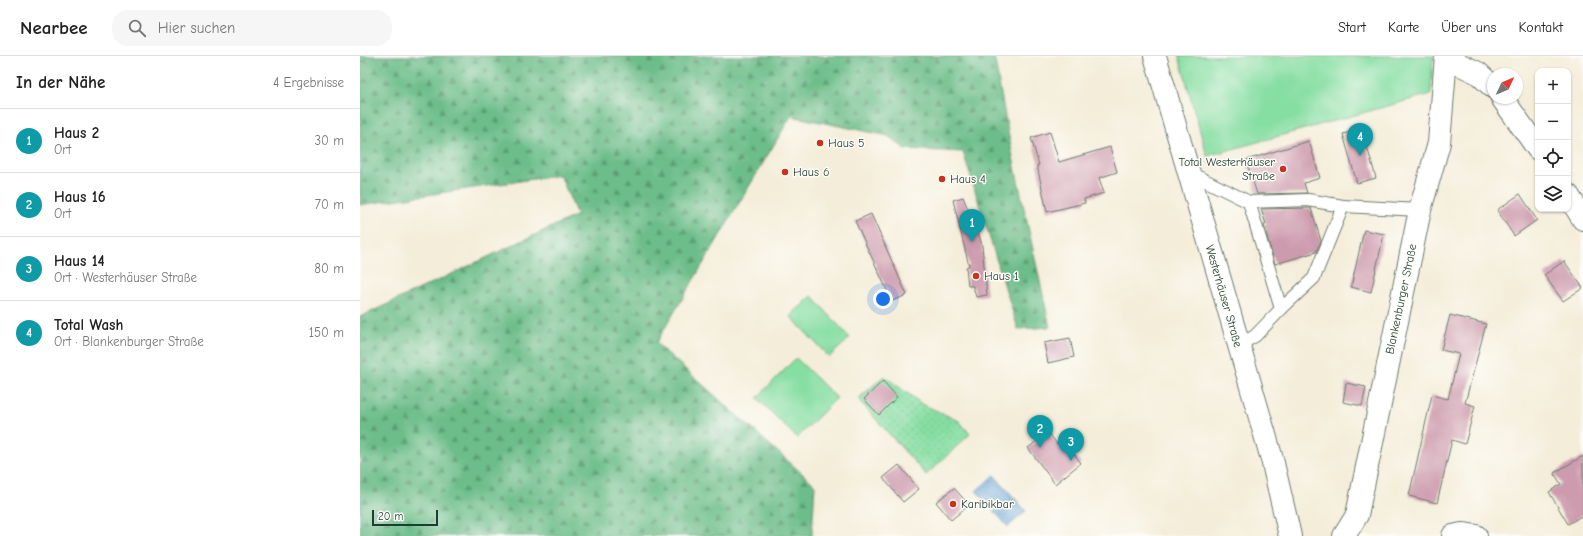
<!DOCTYPE html>
<html lang="de">
<head>
<meta charset="utf-8">
<style>
  :root { --surface:#fff; --page:#f6f6f6; --text:#222; --muted:#767676; --line:#e0e0e0; --accent:#c8321e }
  body { margin:0; font-family:"Comic Neue",sans-serif; background:var(--page); color:var(--text) }
  .controls { position:absolute; right:12px; top:12px; display:grid; overflow:hidden; border-radius:8px; box-shadow:0 1px 3px #0004 }
  .controls button { width:36px; height:36px; display:grid; place-items:center; padding:0; border:0; border-bottom:1px solid var(--line); background:var(--surface); color:var(--text); font:20px sans-serif }
  .compass { position:absolute; left:1127px; top:12px; width:36px; height:36px; border-radius:50%; background:var(--surface); box-shadow:0 1px 3px #0004; rotate:46deg }
  .scale { position:absolute; left:12px; bottom:10px; width:66px; box-sizing:border-box; padding-left:4px; border:2px solid #1f3d34; border-top:0; font-size:11px; line-height:14px; white-space:nowrap; color:#1f3d34; -webkit-text-stroke:3px #fdfcf7; paint-order:stroke }
  .you { position:absolute; left:523px; top:243px; width:14px; height:14px; margin:-10px; border:3px solid #fff; border-radius:50%; background:#1a73e8; box-shadow:0 0 0 6px #1a73e833 }
  .badge { display:grid; place-items:center; width:26px; height:26px; border-radius:50%; background:var(--accent); color:#fff; font-size:13px; font-weight:700 }
  .pin { position:absolute; translate:-50% -33px; filter:drop-shadow(0 1px 2px #0008) }
  .pin::after { content:''; position:absolute; top:21px; width:14px; height:12px; background:inherit; clip-path:polygon(0 0,100% 0,50% 100%) }
  .list { margin:0; padding:0; list-style:none }
  h2 { display:flex; justify-content:space-between; align-items:center; height:52px; margin:0; padding:0 16px; font-size:17px }
  h2 small { font-size:13px; font-weight:400; color:var(--muted) }
  .list li { display:grid; grid-template-columns:26px 1fr auto; gap:12px; align-items:center; box-sizing:border-box; height:64px; padding:0 16px; border-top:1px solid var(--line) }
  .list b { display:block; font-size:15px; white-space:nowrap }
  .list p { margin:0; font-size:13px; white-space:nowrap; color:var(--muted) }
  .list em { font-size:13px; font-style:normal; color:var(--muted) }
  .icon { flex:none; width:22px; height:22px; fill:none; stroke:currentColor; stroke-width:2; stroke-linecap:round; stroke-linejoin:round }
  .map { position:relative; flex:none; width:1223px; height:480px; overflow:hidden }
  header { display:flex; align-items:center; gap:24px; box-sizing:border-box; height:56px; padding:0 20px; background:var(--surface); border-bottom:1px solid var(--line) }
  header strong { font-size:19px }
  nav { display:flex; gap:22px; margin-inline-start:auto; font-size:14px }
  .search { width:280px; height:36px; background:var(--page); display:flex; align-items:center; gap:10px; box-sizing:border-box; padding:0 14px; border-radius:16px; color:var(--muted); font-size:15px }
  main { display:flex }
  aside { flex:1; background:var(--surface) }
  .map>svg:first-child { display:block }
  .grass { fill:#86dea3; stroke:#528e6c }
  .forest { fill:url(#forest-firs); stroke:#467d5e }
  .park { fill:url(#park-dots); stroke:#528e6c }
  .water { fill:url(#water-ripples); stroke:#406e84 }
  .building { fill:#cd9bae }
  .lines { fill:none; stroke-linecap:round; stroke-linejoin:round }
  .lane-casing { stroke:#6a7b6e; stroke-width:14 }
  .street-casing { stroke:#6a7b6e; stroke-width:24 }
  .secondary-casing { stroke:#6a7b6e; stroke-width:24 }
  .lane { stroke:#fff; stroke-width:12 }
  .street { stroke:#fff; stroke-width:22 }
  .secondary { stroke:#fff; stroke-width:22 }
  .poi-dot { fill:#c8321e; stroke:#fdfcf7; stroke-width:1.5 }
  .labels { text-anchor:middle; stroke-width:3; stroke-linejoin:round; paint-order:stroke }
  .poi-label { font-size:12px; fill:#1f3d34; stroke:#fdfcf7; text-anchor:start }
  .street-label { font-size:12px; fill:#1f3d34; stroke:#fdfcf7 }
</style>
</head>
<body>
<header>
<strong>Nearbee</strong>
<div class="search"><svg class="icon" aria-label="search" viewBox="0 0 24 24"><circle cx="10" cy="10" r="6"/><path d="M15 15l6 6"/></svg>Hier suchen</div>
<nav><a>Start</a><a>Karte</a><a>Über uns</a><a>Kontakt</a></nav>
</header>
<main>
<aside>
<h2>In der Nähe<small>4 Ergebnisse</small></h2>
<ul class="list">
<li><span class="badge" style="background:#0f9aa8">1</span><div><b>Haus 2</b><p>Ort</p></div><em>30 m</em></li>
<li><span class="badge" style="background:#0f9aa8">2</span><div><b>Haus 16</b><p>Ort</p></div><em>70 m</em></li>
<li><span class="badge" style="background:#0f9aa8">3</span><div><b>Haus 14</b><p>Ort · Westerhäuser Straße</p></div><em>80 m</em></li>
<li><span class="badge" style="background:#0f9aa8">4</span><div><b>Total Wash</b><p>Ort · Blankenburger Straße</p></div><em>150 m</em></li>
</ul>
</aside>
<div class="map">
<svg width="1223" height="480" viewBox="0 0 1223 480">
  <defs>
    <pattern id="forest-firs" width="22" height="20" patternUnits="userSpaceOnUse"><rect width="22" height="20" fill="#6cbd89"/><path d="M5 1l3.5 6h-7zM16 11l3.5 6h-7z" fill="#589b71"/></pattern>
    <pattern id="park-dots" width="8" height="8" patternUnits="userSpaceOnUse"><rect width="8" height="8" fill="#86dea3"/><path d="M2 2h.1M6 6h.1" fill="none" stroke="#73bf8d" stroke-width="1.8" stroke-linecap="round"/></pattern>
    <pattern id="water-ripples" width="26" height="14" patternUnits="userSpaceOnUse"><rect width="26" height="14" fill="#619fd3"/><path d="M2 4q2-2 4 0t4 0M15 11q2-2 4 0t4 0" fill="none" stroke="#4f83ac"/></pattern>
  </defs>
  <rect width="100%" height="100%" fill="#fdfcf7"/>
  <filter id="ink" filterUnits="userSpaceOnUse"><feTurbulence type="fractalNoise" baseFrequency=".025" numOctaves="2"/><feDisplacementMap in="SourceGraphic" scale="8" xChannelSelector="R" yChannelSelector="G"/><feConvolveMatrix kernelMatrix="1 2 1 2 8 2 1 2 1" color-interpolation-filters="sRGB"/></filter>
  <filter id="wash" filterUnits="userSpaceOnUse"><feTurbulence type="fractalNoise" baseFrequency=".012" numOctaves="4" result="noise"/><feDisplacementMap in="SourceGraphic" scale="16" xChannelSelector="R" yChannelSelector="G"/><feGaussianBlur stdDeviation="0.9" result="paint"/><feColorMatrix in="noise" values="0 0 0 0 0 0 0 0 0 0 0 0 0 0 0 0 0 1.4 0 .05"/><feComposite in="paint" operator="in"/></filter>
  <g filter="url(#wash)">
    <rect width="100%" height="100%" fill="#f4edd9"/>
    <g class="grass">
      <path d="M819 0H1073L1071 38 847 100Z"/>
      <path d="M452 240 490 282 469 301 430 260Z"/>
      <path d="M436 302 477 342 437 382 397 342Z"/>
    </g>
    <path class="forest" d="M0 0H634L652 97 690 271 658 273 603 96 545 93 528 80 431 60 296 287 455 429 452 480H0V261L217 159 200 119 0 149Z"/>
    <path class="park" d="M524 320 562 348 599 365 610 378 566 419 498 343Z"/>
    <path class="water" d="M634 419 666 455 648 471 616 435Z"/>
    <g id="blocks">
      <g class="building">
        <path d="M1002 73 1016 122 997 127 983 78Z"/>
        <path d="M690 76 699 106 750 91 757 116 739 122 744 137 724 143 725 147 687 156 677 109H679L671 82Z"/>
        <path d="M949 85 960 122 944 127 947 137 897 138 886 104Z"/>
        <path d="M1160 138 1177 164 1154 180 1137 154Z"/>
        <path d="M603 141 617 175H618L622 190 627 239 616 241 613 230H608L606 211 609 210 593 144Z"/>
        <path d="M951 152 961 185 956 196 915 208 904 169 906 168 901 153Z"/>
        <path d="M511 158 547 239 532 245 495 165Z"/>
        <path d="M1004 174 1024 178 1011 236 991 231Z"/>
        <path d="M1204 205 1223 232 1203 245 1184 219Z"/>
        <path d="M1090 259 1126 268 1105 347 1115 350 1105 388 1092 384 1077 447 1049 440 1072 339 1088 343 1099 298 1081 294Z"/>
        <path d="M710 282 714 301 688 307 684 287Z"/>
        <path d="M523 325 537 341 519 359 504 343Z"/>
        <path d="M986 327 1006 331 1002 350 983 346Z"/>
        <path d="M688 376 697 388 703 384 721 407 695 428 668 392Z"/>
        <path d="M1223 400V459L1208 468 1189 436 1201 428 1194 417Z"/>
        <path d="M539 409 559 433 543 446 523 422Z"/>
        <path d="M594 432 609 449 591 464 576 446Z"/>
      </g>
    </g>
  </g>
  <g filter="url(#ink)">
    <use href="#blocks" fill-opacity="0" stroke="#6a7b6e" stroke-width="1"/>
    <g class="lines">
      <g class="lane-casing">
        <g id="lane">
          <path d="M828 116 889 146 921 253 895 280 879 289"/>
          <path d="M889 146 948 144 983 150"/>
          <path d="M921 253 954 222 983 150 1060 154"/>
        </g>
      </g>
      <g class="street-casing">
        <g id="street">
          <path d="M1086 2 1118 17 1133 31"/>
          <path d="M1142 42 1178 93"/>
          <path d="M1208 139 1223 163"/>
          <path d="M984 480 997 459 1060 154 1079 87 1086 0"/>
          <path d="M1093 480 1102 478 1116 480"/>
        </g>
      </g>
      <g class="secondary-casing">
        <path id="secondary" d="M795 0 912 403 930 480"/>
      </g>
      <use href="#lane" class="lane"/>
      <use href="#street" class="street"/>
      <use href="#secondary" class="secondary"/>
    </g>
  </g>
  <g class="poi-dot">
    <circle cx="460" cy="87" r="4"/>
    <circle cx="923" cy="113" r="4"/>
    <circle cx="425" cy="116" r="4"/>
    <circle cx="582" cy="123" r="4"/>
    <circle cx="616" cy="220" r="4"/>
    <circle cx="593" cy="448" r="4"/>
  </g>
  <g class="labels">
    <g class="poi-label">
      <text x="468" y="91">Haus 5</text>
      <text x="915" y="110" text-anchor="end">Total Westerhäuser<tspan x="915" dy="14">Straße</tspan></text>
      <text x="433" y="120">Haus 6</text>
      <text x="590" y="127">Haus 4</text>
      <text x="624" y="224">Haus 1</text>
      <text x="601" y="452">Karibikbar</text>
    </g>
    <g class="street-label">
      <text transform="translate(864 240) rotate(74)" y="4">Westerhäuser Straße</text>
      <text transform="translate(1041 243) rotate(-78)" y="4">Blankenburger Straße</text>
    </g>
  </g>
</svg>
<div class="controls">
<button>+</button>
<button>−</button>
<button><svg class="icon" aria-label="locate" viewBox="0 0 24 24"><circle cx="12" cy="12" r="6"/><path d="M12 2v4M12 18v4M2 12h4M18 12h4"/></svg></button>
<button><svg class="icon" aria-label="layers" viewBox="0 0 24 24"><path d="M12 4l9 5-9 5-9-5zM3 14l9 5 9-5"/></svg></button>
</div>
<svg class="compass" viewBox="-18 -18 36 36"><path d="M0-13l5 13h-10z" fill="#e53935"/><path d="M0 13l5-13h-10z" fill="#767676"/></svg>
<div class="scale">20 m</div>
<div class="you"></div>
<div class="pin badge" style="left:612px;top:186px;background:#0f9aa8">1</div>
<div class="pin badge" style="left:680px;top:392px;background:#0f9aa8">2</div>
<div class="pin badge" style="left:711px;top:405px;background:#0f9aa8">3</div>
<div class="pin badge" style="left:1000px;top:100px;background:#0f9aa8">4</div>
</div>
</main>
</body>
</html>
